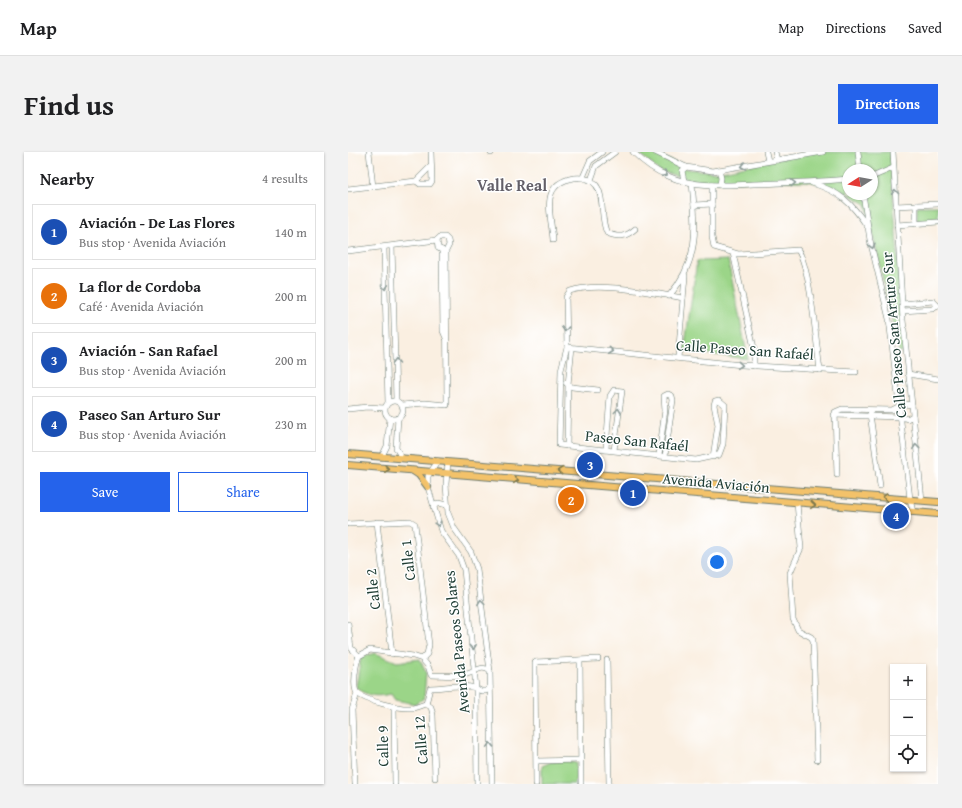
<!DOCTYPE html>
<html lang="en">
<head>
<meta charset="utf-8">
<style>
  :root { --surface:#fff; --page:#f2f2f2; --text:#202124; --muted:#757577; --line:#e0e0e0; --accent:#2563eb }
  body { margin:0; font-family:"Gentium Book Plus",serif; background:var(--page); color:var(--text) }
  .controls { position:absolute; right:12px; bottom:12px; display:grid; overflow:hidden; border-radius:0px; box-shadow:0 1px 3px #0004 }
  .controls button { width:36px; height:36px; display:grid; place-items:center; padding:0; border:0; border-bottom:1px solid var(--line); background:var(--surface); color:var(--text); font:20px sans-serif }
  .compass { position:absolute; left:494px; top:12px; width:36px; height:36px; border-radius:50%; background:var(--surface); box-shadow:0 1px 3px #0004; rotate:259deg }
  .you { position:absolute; left:369px; top:410px; width:14px; height:14px; margin:-10px; border:3px solid #fff; border-radius:50%; background:#1a73e8; box-shadow:0 0 0 6px #1a73e833 }
  .badge { display:grid; place-items:center; width:26px; height:26px; border-radius:50%; background:var(--accent); color:#fff; font-size:13px; font-weight:700 }
  .pin { position:absolute; translate:-50% -50%; border:2px solid #fff; box-shadow:0 1px 4px #0006 }
  .list { margin:0; padding:0; list-style:none }
  h2 { display:flex; justify-content:space-between; align-items:center; height:52px; margin:0; padding:0 16px; font-size:17px }
  h2 small { font-size:13px; font-weight:400; color:var(--muted) }
  .list li { display:grid; grid-template-columns:26px 1fr auto; gap:12px; align-items:center; box-sizing:border-box; height:56px; margin:0 8px 8px; padding:0 8px; border:1px solid var(--line); border-radius:0px }
  .list b { display:block; font-size:15px; white-space:nowrap }
  .list p { margin:0; font-size:13px; white-space:nowrap; color:var(--muted) }
  .list em { font-size:13px; font-style:normal; color:var(--muted) }
  .actions { display:flex; gap:8px; padding:12px 16px }
  .actions a { flex:1; padding:9px 0; border:1px solid var(--accent); border-radius:0px; text-align:center; font-size:14px; color:var(--accent) }
  .actions .main { background:var(--accent); color:#fff }
  .icon { flex:none; width:22px; height:22px; fill:none; stroke:currentColor; stroke-width:2; stroke-linecap:round; stroke-linejoin:round }
  .map { position:relative; flex:none; width:590px; height:632px; overflow:hidden; border-radius:0px }
  header { display:flex; align-items:center; gap:24px; box-sizing:border-box; height:56px; padding:0 20px; background:var(--surface); border-bottom:1px solid var(--line) }
  header strong { font-size:19px }
  nav { display:flex; gap:22px; margin-inline-start:auto; font-size:14px }
  .intro { display:flex; align-items:center; justify-content:space-between; box-sizing:border-box; height:96px; padding:0 24px }
  h1 { margin:0; font-size:28px }
  .button { padding:10px 18px; border-radius:0px; background:var(--accent); color:#fff; font-size:14px; font-weight:700 }
  main { display:flex; gap:24px; padding:0 24px }
  aside { flex:1; background:var(--surface); border-radius:0px; box-shadow:0 1px 3px #0004 }
  .map>svg:first-child { display:block }
  .green { fill:#9bd588; stroke:#5d895e; fill-rule:evenodd }
  .lines { fill:none; stroke-linecap:round; stroke-linejoin:round }
  .minor-casing { stroke:#6c7b71; stroke-width:6 }
  .major-casing { stroke:#6c7b71; stroke-width:8 }
  .minor { stroke:#fff; stroke-width:5 }
  .major { stroke:#f3c26a; stroke-width:6 }
  .oneway { stroke:#8f9e9a }
  .oneway2 { stroke:#7e794c }
  .labels { text-anchor:middle; stroke-width:3; stroke-linejoin:round; paint-order:stroke }
  .street-label { font-size:15px; fill:#1f3d34; stroke:#fff }
  .neighbourhood-label { font-size:16px; font-weight:bold; fill:#635f68; stroke:#fff }
</style>
</head>
<body>
<header>
<strong>Map</strong>
<nav><a>Map</a><a>Directions</a><a>Saved</a></nav>
</header>
<div class="intro"><h1>Find us</h1><a class="button">Directions</a></div>
<main>
<aside>
<h2>Nearby<small>4 results</small></h2>
<ul class="list">
<li><span class="badge" style="background:#1a4fb4">1</span><div><b>Aviación - De Las Flores</b><p>Bus stop · Avenida Aviación</p></div><em>140 m</em></li>
<li><span class="badge" style="background:#e8710a">2</span><div><b>La flor de Cordoba</b><p>Café · Avenida Aviación</p></div><em>200 m</em></li>
<li><span class="badge" style="background:#1a4fb4">3</span><div><b>Aviación - San Rafael</b><p>Bus stop · Avenida Aviación</p></div><em>200 m</em></li>
<li><span class="badge" style="background:#1a4fb4">4</span><div><b>Paseo San Arturo Sur</b><p>Bus stop · Avenida Aviación</p></div><em>230 m</em></li>
</ul>
<div class="actions"><a class="main">Save</a><a>Share</a></div>
</aside>
<div class="map">
<svg width="590" height="632" viewBox="0 0 590 632">
  <rect width="100%" height="100%" fill="#fff"/>
  <filter id="ink" filterUnits="userSpaceOnUse"><feTurbulence type="fractalNoise" baseFrequency=".025" numOctaves="2"/><feDisplacementMap in="SourceGraphic" scale="8" xChannelSelector="R" yChannelSelector="G"/><feConvolveMatrix kernelMatrix="1 2 1 2 8 2 1 2 1" color-interpolation-filters="sRGB"/></filter>
  <filter id="wash" filterUnits="userSpaceOnUse"><feTurbulence type="fractalNoise" baseFrequency=".012" numOctaves="4" result="noise"/><feDisplacementMap in="SourceGraphic" scale="16" xChannelSelector="R" yChannelSelector="G"/><feGaussianBlur stdDeviation="0.9" result="paint"/><feColorMatrix in="noise" values="0 0 0 0 0 0 0 0 0 0 0 0 0 0 0 0 0 1.4 0 .05"/><feComposite in="paint" operator="in"/></filter>
  <g filter="url(#wash)">
    <rect width="100%" height="100%" fill="#faefe1"/>
    <g class="green">
      <path d="M290 0H306L339 17 369 20 464 0H542L557 200H551L518 52 487 35 459 29 352 30 311 19ZM500 18H524V42H500Z"/>
      <path d="M569 54H590V69L569 70Z"/>
      <path d="M380 108 400 207 336 199 349 109Z"/>
      <path d="M27 501 49 510 72 507 78 521 76 546 68 552 47 548 43 542C28 545 20 545 8 535L13 505Z"/>
      <path d="M217 609 228 611V632H194V614L203 610Z"/>
    </g>
  </g>
  <g filter="url(#ink)">
    <g class="lines">
      <g class="minor-casing">
        <g id="minor">
          <path d="M21 0 25 35"/>
          <path d="M143 0V1"/>
          <path d="M285 0C295 10 307 19 320 24 347 36 377 33 405 32 437 31 468 30 500 27"/>
          <path d="M307 0 338 15 365 19 475 0"/>
          <path d="M418 0 420 9"/>
          <path d="M427 0 429 8"/>
          <path d="M510 0 512 18"/>
          <path d="M545 0 555 168 574 348"/>
          <path d="M371 18 373 26 372 33"/>
          <path d="M235 25 242 9 254 0"/>
          <path d="M524 25 545 16"/>
          <path d="M243 28 248 14 267 0"/>
          <path d="M68 29 83 14"/>
          <path d="M336 29 334 19 338 15"/>
          <path d="M464 31C492 40 503 50 519 74"/>
          <path d="M364 33V85L366 95 390 102 450 98C463 118 468 191 472 218"/>
          <path d="M0 37 68 29 72 32H82L84 29 83 0"/>
          <path d="M515 42 522 88 541 167 562 347 565 360"/>
          <path d="M346 53 364 52"/>
          <path d="M568 53V72"/>
          <path d="M548 54 590 52"/>
          <path d="M549 73 590 70"/>
          <path d="M89 88 90 96 94 98"/>
          <path d="M205 88C203 61 191 32 226 26 235 25 242 26 248 33 257 44 252 68 259 81 271 86 278 85 287 77"/>
          <path d="M44 94 48 248"/>
          <path d="M36 96 40 251"/>
          <path d="M94 98 95 179 98 186"/>
          <path d="M0 99 89 88 92 85H97L100 88 101 93 98 99 99 253 77 251 54 253"/>
          <path d="M385 101 406 196V214"/>
          <path d="M321 144C352 108 348 75 344 31"/>
          <path d="M335 146C304 141 251 129 222 139L218 145 219 195 213 218 211 293 348 308 371 303 375 292 377 253 371 248 367 249 366 253 370 273 365 305"/>
          <path d="M554 152 585 149 590 154"/>
          <path d="M555 159 584 157 590 154"/>
          <path d="M219 195 394 213 508 220"/>
          <path d="M330 206 337 124"/>
          <path d="M560 222 590 227"/>
          <path d="M218 231 224 235 250 238"/>
          <circle cx="46" cy="258" r="9"/>
          <path d="M0 257 19 255 37 256"/>
          <path d="M522 262 532 334"/>
          <path d="M486 263 553 265 559 267 565 264"/>
          <path d="M50 266 48 296 54 306"/>
          <path d="M219 294 220 232 224 196"/>
          <path d="M258 297 262 244 266 238 274 239 266 298"/>
          <path d="M311 303 317 258 316 244 320 242 324 244 325 248 317 304"/>
          <path d="M34 304 39 294 42 266"/>
          <path d="M90 309 80 324V335L93 379 111 404 116 418 128 536 129 632"/>
          <path d="M100 310 98 332 100 361 106 376 123 400 129 417 142 519 144 632"/>
          <path d="M489 323 487 260 494 257 544 258 556 252 564 253"/>
          <path d="M449 351 453 396 442 421 445 467 450 478 463 485 465 488 469 608"/>
          <path d="M85 355 90 351 99 353"/>
          <path d="M29 370 44 502"/>
          <path d="M0 372 62 369 67 372 81 493 79 502 74 507"/>
          <path d="M0 472 3 496 11 504"/>
          <path d="M232 508 233 632"/>
          <path d="M259 508 261 632"/>
          <path d="M78 552C73 553 68 556 63 556 52 557 17 549 9 541 4 535 8 511 11 504L22 498 65 504 74 507 80 514 83 523C94 523 108 525 119 522 128 520 133 512 142 519"/>
          <path d="M78 552 82 536C98 536 120 530 133 539H138L142 535"/>
          <path d="M78 552 83 555 85 563 87 626"/>
          <path d="M46 555 47 632"/>
          <path d="M189 609 232 608"/>
          <path d="M7 632 4 558 9 541"/>
          <path d="M188 632 187 510 250 507"/>
        </g>
      </g>
      <g class="major-casing">
        <g id="major">
          <path d="M0 302 590 350"/>
          <path d="M0 313 590 362"/>
          <path d="M65 319 71 323 80 335"/>
        </g>
      </g>
      <use href="#minor" class="minor"/>
      <use href="#major" class="major"/>
    </g>
    <defs><path id="oneway-chevron" d="M-2-3.5L2.5 0L-2 3.5" fill="none" stroke-width="1.6" stroke-linecap="round" stroke-linejoin="round"/></defs>
    <g class="oneway">
      <use href="#oneway-chevron" transform="translate(395 14) rotate(170)"/>
      <use href="#oneway-chevron" transform="translate(317 22) rotate(25)"/>
      <use href="#oneway-chevron" transform="translate(445 31) rotate(-1)"/>
      <use href="#oneway-chevron" transform="translate(547 40) rotate(-94)"/>
      <use href="#oneway-chevron" transform="translate(524 94) rotate(77)"/>
      <use href="#oneway-chevron" transform="translate(37 135) rotate(88)"/>
      <use href="#oneway-chevron" transform="translate(217 177) rotate(92)"/>
      <use href="#oneway-chevron" transform="translate(263 199) rotate(6)"/>
      <use href="#oneway-chevron" transform="translate(48 209) rotate(-91)"/>
      <use href="#oneway-chevron" transform="translate(392 213) rotate(5)"/>
      <use href="#oneway-chevron" transform="translate(270 259) rotate(-83)"/>
      <use href="#oneway-chevron" transform="translate(568 295) rotate(-96)"/>
      <use href="#oneway-chevron" transform="translate(90 372) rotate(73)"/>
      <use href="#oneway-chevron" transform="translate(133 450) rotate(-98)"/>
      <use href="#oneway-chevron" transform="translate(125 495) rotate(83)"/>
      <use href="#oneway-chevron" transform="translate(142 593) rotate(-92)"/>
    </g>
    <g class="oneway2">
      <use href="#oneway-chevron" transform="translate(39 317) rotate(5)"/>
      <use href="#oneway-chevron" transform="translate(212 319) rotate(-175)"/>
      <use href="#oneway-chevron" transform="translate(168 328) rotate(5)"/>
      <use href="#oneway-chevron" transform="translate(537 345) rotate(-176)"/>
      <use href="#oneway-chevron" transform="translate(465 353) rotate(5)"/>
    </g>
  </g>
  <g class="labels">
    <g class="street-label">
      <text transform="translate(546 183) rotate(-95)" y="5">Calle Paseo San Arturo Sur</text>
      <text transform="translate(397 198) rotate(4)" y="5">Calle Paseo San Rafaél</text>
      <text transform="translate(289 289) rotate(6)" y="5">Paseo San Rafaél</text>
      <text transform="translate(368 331) rotate(5)" y="5">Avenida Aviación</text>
      <text transform="translate(60 408) rotate(-96)" y="5">Calle 1</text>
      <text transform="translate(25 437) rotate(-96)" y="5">Calle 2</text>
      <text transform="translate(109 490) rotate(-96)" y="5">Avenida Paseos Solares</text>
      <text transform="translate(73 588) rotate(-94)" y="5">Calle 12</text>
      <text transform="translate(35 594) rotate(-91)" y="5">Calle 9</text>
    </g>
    <g class="neighbourhood-label">
      <text x="164" y="39">Valle Real</text>
    </g>
  </g>
</svg>
<div class="controls">
<button>+</button>
<button>−</button>
<button><svg class="icon" aria-label="locate" viewBox="0 0 24 24"><circle cx="12" cy="12" r="6"/><path d="M12 2v4M12 18v4M2 12h4M18 12h4"/></svg></button>
</div>
<svg class="compass" viewBox="-18 -18 36 36"><path d="M0-13l5 13h-10z" fill="#e53935"/><path d="M0 13l5-13h-10z" fill="#757577"/></svg>
<div class="you"></div>
<div class="pin badge" style="left:285px;top:341px;background:#1a4fb4">1</div>
<div class="pin badge" style="left:223px;top:348px;background:#e8710a">2</div>
<div class="pin badge" style="left:242px;top:313px;background:#1a4fb4">3</div>
<div class="pin badge" style="left:548px;top:364px;background:#1a4fb4">4</div>
</div>
</main>
</body>
</html>
